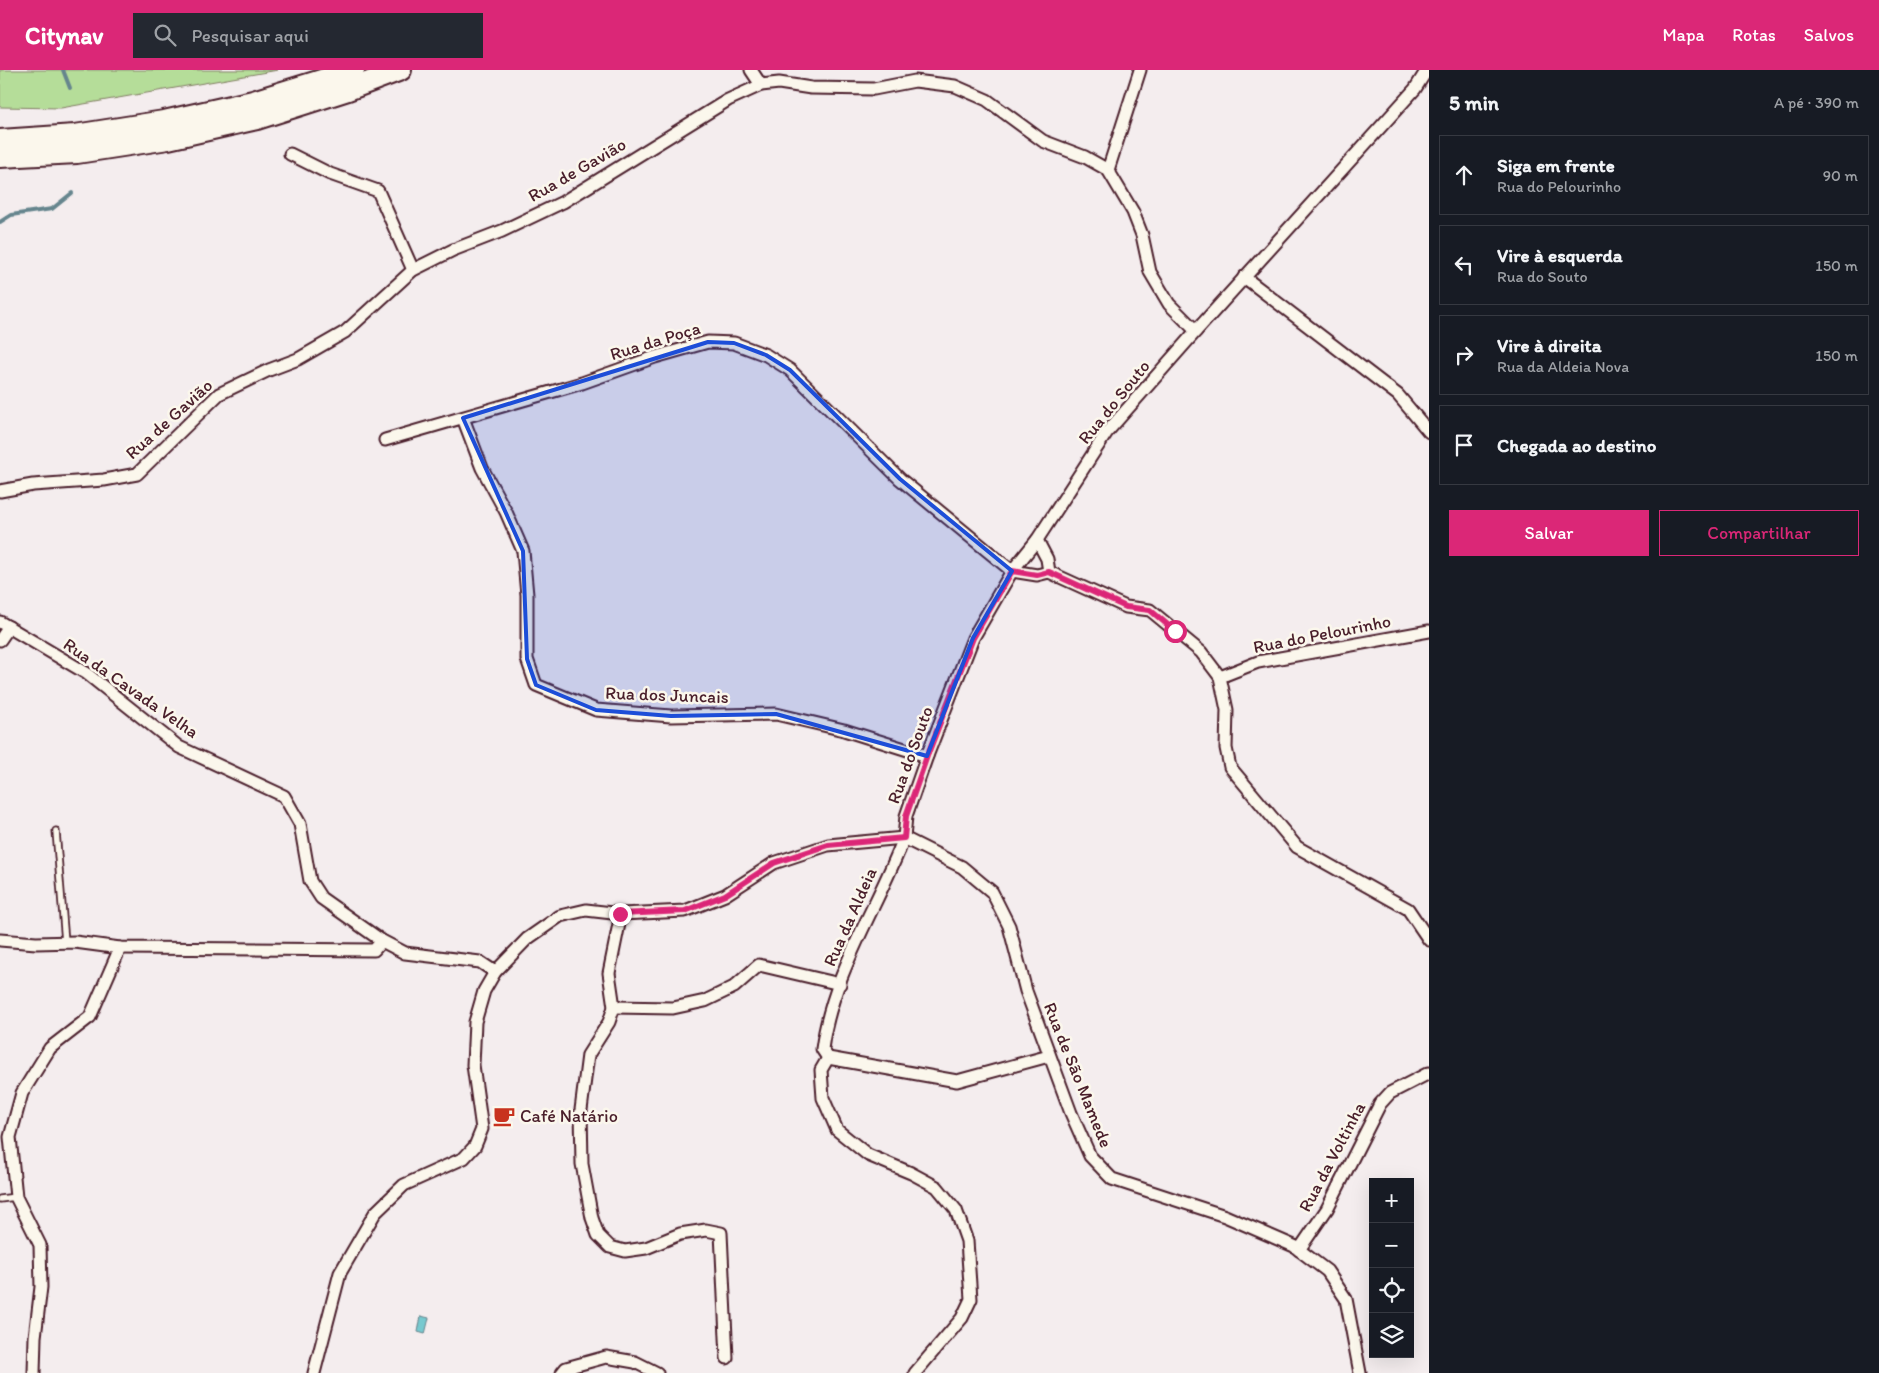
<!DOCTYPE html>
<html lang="pt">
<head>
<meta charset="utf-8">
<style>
  :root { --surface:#171b24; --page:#242831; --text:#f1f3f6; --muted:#9ea1a6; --line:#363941; --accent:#db2777 }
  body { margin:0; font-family:Itim,sans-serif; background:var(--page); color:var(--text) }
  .controls { position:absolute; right:15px; bottom:15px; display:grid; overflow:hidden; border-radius:0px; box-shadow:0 5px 20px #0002 }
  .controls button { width:45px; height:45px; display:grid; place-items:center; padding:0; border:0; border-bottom:1px solid var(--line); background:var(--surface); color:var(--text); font:25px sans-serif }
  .stop { position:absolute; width:15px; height:15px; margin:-11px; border:4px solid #db2777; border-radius:50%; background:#fff }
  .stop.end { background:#db2777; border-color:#fff; box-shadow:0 1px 5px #0008 }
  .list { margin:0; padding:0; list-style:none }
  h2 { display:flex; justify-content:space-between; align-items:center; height:65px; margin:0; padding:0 20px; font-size:21px }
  h2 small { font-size:16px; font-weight:400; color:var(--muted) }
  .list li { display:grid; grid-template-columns:32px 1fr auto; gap:15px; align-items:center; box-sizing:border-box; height:80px; margin:0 10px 10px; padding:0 10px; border:1px solid var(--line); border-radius:0px }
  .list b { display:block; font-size:19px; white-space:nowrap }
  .list p { margin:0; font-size:16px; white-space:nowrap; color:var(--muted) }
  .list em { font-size:16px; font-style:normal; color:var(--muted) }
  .actions { display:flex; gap:10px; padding:15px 20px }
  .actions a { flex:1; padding:11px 0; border:1px solid var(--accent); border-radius:0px; text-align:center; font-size:18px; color:var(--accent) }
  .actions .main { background:var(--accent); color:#fff }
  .icon { flex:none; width:28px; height:28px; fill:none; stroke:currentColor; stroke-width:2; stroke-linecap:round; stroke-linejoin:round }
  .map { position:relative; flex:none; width:1429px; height:1303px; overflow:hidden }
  header { display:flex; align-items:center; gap:30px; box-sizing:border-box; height:70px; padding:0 25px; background:var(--accent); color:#fff }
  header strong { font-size:24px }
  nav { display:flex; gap:28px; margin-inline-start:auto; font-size:18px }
  .search { width:350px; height:45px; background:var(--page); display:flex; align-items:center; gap:12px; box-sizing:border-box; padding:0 18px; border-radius:0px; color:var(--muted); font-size:19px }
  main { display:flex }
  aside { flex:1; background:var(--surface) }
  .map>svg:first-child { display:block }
  .green { fill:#b5dd99; stroke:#807e62 }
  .water { fill:#77c9cf; stroke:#65858d }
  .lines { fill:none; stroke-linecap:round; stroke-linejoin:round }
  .stream { stroke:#65858d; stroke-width:4 }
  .lane-casing { stroke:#4a1f2b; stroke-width:9 }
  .street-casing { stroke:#4a1f2b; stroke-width:15 }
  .highway-casing { stroke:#4a1f2b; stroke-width:24 }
  .lane { stroke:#fbf7ec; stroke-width:5.5 }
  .street { stroke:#fbf7ec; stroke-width:11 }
  .highway { stroke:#fbf7ec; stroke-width:20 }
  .route { stroke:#db2777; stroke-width:6 }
  .marked { fill:#1d4ed8; fill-opacity:0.2; stroke:#1d4ed8; stroke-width:4; stroke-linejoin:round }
  .labels { text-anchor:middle; stroke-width:5; stroke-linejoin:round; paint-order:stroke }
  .street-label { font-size:18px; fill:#4a1f2b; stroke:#fbf7ec }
  .poi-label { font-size:18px; fill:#4a1f2b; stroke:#fbf7ec; text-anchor:start }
</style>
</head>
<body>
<header>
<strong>Citynav</strong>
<div class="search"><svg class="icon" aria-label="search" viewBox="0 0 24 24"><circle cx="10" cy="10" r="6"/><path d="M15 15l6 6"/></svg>Pesquisar aqui</div>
<nav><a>Mapa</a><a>Rotas</a><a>Salvos</a></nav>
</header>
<main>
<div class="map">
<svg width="1429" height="1303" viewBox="0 0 1429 1303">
  <rect width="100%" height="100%" fill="#f4edee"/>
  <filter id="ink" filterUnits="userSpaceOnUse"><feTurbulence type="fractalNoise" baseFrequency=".02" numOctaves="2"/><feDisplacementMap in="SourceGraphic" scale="10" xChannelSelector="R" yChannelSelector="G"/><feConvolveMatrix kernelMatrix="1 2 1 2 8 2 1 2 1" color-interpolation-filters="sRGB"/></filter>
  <g filter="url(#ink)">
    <path class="green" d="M0 0H278L61 38 0 37Z"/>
    <path class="water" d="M421 1246 429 1248 425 1264 418 1262Z"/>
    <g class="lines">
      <g class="stream">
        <path d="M63 0 70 18"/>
        <path d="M0 152 11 145 52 139 72 123"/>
      </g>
      <g class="lane-casing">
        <g id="lane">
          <path d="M56 761 65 872"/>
          <path d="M0 1129 16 1127"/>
        </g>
      </g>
      <g class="street-casing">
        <g id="street">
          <path d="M751 0 761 15"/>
          <path d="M290 84 330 104 378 121 413 200"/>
          <path d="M1108 100 1140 0"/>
          <path d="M1244 207 1398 325 1429 362"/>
          <path d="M463 348 482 398 506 442 523 481 527 525V589L536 615 596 640 671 646 776 644 844 660 927 686"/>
          <path d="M385 370 582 313 655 287 708 272 734 273 766 285 790 300 900 409 1012 501"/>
          <path d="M0 421 33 415 104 410 137 404 219 324 269 300 298 289 345 262 413 200 453 180 502 161 563 132 728 30 761 15 779 13 811 18 874 19 915 11 955 16 987 30 1043 71 1085 87 1108 100 1133 142 1142 165 1150 202 1169 234 1196 261"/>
          <path d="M1037 470 1047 489 1049 502"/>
          <path d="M1012 501 1037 505 1049 502 1126 537 1150 540 1201 582 1220 607 1227 640 1226 678 1230 697 1297 777 1408 839 1429 870"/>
          <path d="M0 552 86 603 179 677 284 726 300 754 310 811 321 828 382 871 405 883 480 892 495 902"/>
          <path d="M0 570 9 557"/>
          <path d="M1220 607 1258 592 1429 561"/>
          <path d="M904 768 962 797 992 822 1009 856 1026 921 1071 1043 1090 1086 1112 1109 1225 1146 1294 1176 1327 1201 1346 1229 1360 1303"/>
          <path d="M621 844 609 903 614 937 609 952 588 985 581 1040 582 1094 592 1148 598 1165 610 1177 625 1181 646 1178 680 1164 706 1160 721 1163 727 1288"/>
          <path d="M0 870 36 873 75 872 120 878 374 880 382 871"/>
          <path d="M614 937 673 938 705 931 734 917 759 895 840 914"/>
          <path d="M828 988 822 979C832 904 877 838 904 768L906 746 927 686 973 568 1012 501 1037 470 1107 362 1196 261 1415 19 1427 0"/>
          <path d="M828 988 821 1000 823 1028 837 1060 868 1085 911 1103 937 1117 956 1140 967 1171 971 1229 962 1248 915 1303"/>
          <path d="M828 988 957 1011 1049 986"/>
          <path d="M1299 1180 1327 1139 1380 1034 1390 1023 1429 1003"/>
          <path d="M34 1303 35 1267 41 1217 40 1175 16 1127 10 1067 22 1023 50 978 90 947 120 878"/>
          <path d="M314 1303 340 1203 375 1143 404 1115 464 1088 475 1076 482 1059 473 995 475 952 484 921 495 902 527 869 560 846 586 840 621 844 685 841 725 825 774 793 828 775 904 768"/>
          <path d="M562 1303 566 1298 606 1287 635 1292 657 1303"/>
        </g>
      </g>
      <g class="highway-casing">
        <g id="highway">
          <path d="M0 70 75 65 164 51 253 31 354 0"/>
          <path d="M0 87 77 83 168 69 257 49 348 20 401 0"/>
        </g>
      </g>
      <use href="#lane" class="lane"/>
      <use href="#street" class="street"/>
      <use href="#highway" class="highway"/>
    </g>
  </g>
  <g class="lines" filter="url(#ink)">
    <path class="route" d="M620 844 685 841 725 825 774 793 828 775 904 768 906 746 927 686 973 568 1012 501 1037 505 1049 502 1126 537 1150 540 1175 561"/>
  </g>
  <path class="marked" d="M708 272 734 273 766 285 790 300 900 409 1012 501 973 568 927 686 776 644 671 646 596 640 536 615 527 589 523 481 463 348Z"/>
  <defs>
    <g id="cafe-bare" transform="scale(1.725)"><path d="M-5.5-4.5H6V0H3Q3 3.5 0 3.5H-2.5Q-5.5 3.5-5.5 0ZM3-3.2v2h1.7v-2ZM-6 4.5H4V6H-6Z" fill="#c8321e" stroke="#fbf7ec" stroke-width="2.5" paint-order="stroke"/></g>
  </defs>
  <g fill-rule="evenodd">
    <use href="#cafe-bare" x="504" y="1046"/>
  </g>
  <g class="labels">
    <g class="street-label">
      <text transform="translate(577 100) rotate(-30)" y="6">Rua de Gavião</text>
      <text transform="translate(655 271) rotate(-17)" y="6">Rua da Poça</text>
      <text transform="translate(1114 332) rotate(-51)" y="6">Rua do Souto</text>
      <text transform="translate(169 349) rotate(-42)" y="6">Rua de Gavião</text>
      <text transform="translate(1322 564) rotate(-11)" y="6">Rua do Pelourinho</text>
      <text transform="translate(131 618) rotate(35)" y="6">Rua da Cavada Velha</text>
      <text transform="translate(667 625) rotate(2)" y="6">Rua dos Juncais</text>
      <text transform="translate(910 685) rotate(-70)" y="6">Rua do Souto</text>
      <text transform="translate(850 847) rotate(-66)" y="6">Rua da Aldeia</text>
      <text transform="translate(1078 1005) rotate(68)" y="6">Rua de São Mamede</text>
      <text transform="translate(1332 1087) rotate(-62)" y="6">Rua da Voltinha</text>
    </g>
    <g class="poi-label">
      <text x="520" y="1052">Café Natário</text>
    </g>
  </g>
</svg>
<div class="controls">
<button>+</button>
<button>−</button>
<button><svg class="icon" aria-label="locate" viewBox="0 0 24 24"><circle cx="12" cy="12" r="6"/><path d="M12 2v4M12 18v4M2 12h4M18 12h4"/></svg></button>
<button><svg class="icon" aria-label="layers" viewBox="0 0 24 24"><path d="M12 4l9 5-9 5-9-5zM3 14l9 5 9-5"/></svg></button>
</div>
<div class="stop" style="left:1175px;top:561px"></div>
<div class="stop end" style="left:620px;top:844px"></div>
</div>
<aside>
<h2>5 min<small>A pé · 390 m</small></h2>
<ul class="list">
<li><svg class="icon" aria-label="ahead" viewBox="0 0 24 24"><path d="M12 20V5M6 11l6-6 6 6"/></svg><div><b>Siga em frente</b><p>Rua do Pelourinho</p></div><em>90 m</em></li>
<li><svg class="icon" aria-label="left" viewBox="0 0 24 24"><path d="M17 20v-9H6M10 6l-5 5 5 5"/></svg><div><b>Vire à esquerda</b><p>Rua do Souto</p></div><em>150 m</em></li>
<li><svg class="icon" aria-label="right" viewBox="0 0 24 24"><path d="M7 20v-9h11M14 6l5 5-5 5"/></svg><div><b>Vire à direita</b><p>Rua da Aldeia Nova</p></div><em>150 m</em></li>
<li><svg class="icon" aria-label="arrive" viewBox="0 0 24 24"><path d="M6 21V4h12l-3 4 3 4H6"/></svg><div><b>Chegada ao destino</b></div></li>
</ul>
<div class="actions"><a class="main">Salvar</a><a>Compartilhar</a></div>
</aside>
</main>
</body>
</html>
